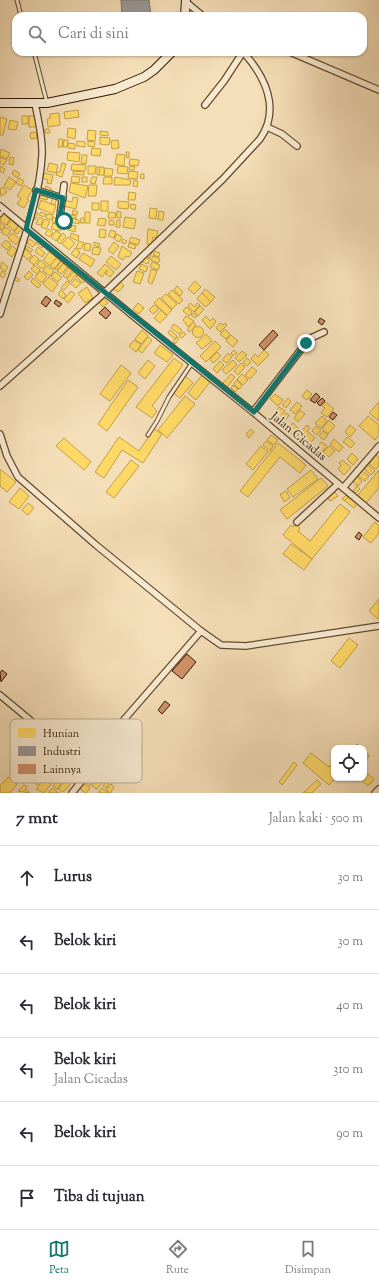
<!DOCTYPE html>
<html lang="id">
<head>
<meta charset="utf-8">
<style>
  :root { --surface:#fff; --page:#f7f7f7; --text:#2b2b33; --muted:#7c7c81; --line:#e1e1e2; --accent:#0f766e }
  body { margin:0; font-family:"Sorts Mill Goudy",serif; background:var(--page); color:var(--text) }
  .controls { position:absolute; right:12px; bottom:12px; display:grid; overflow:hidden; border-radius:8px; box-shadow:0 1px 3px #0004 }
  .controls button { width:36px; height:36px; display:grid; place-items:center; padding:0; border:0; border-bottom:1px solid var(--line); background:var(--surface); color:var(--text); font:20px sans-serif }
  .stop { position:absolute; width:12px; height:12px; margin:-9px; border:3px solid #0f766e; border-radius:50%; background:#fff }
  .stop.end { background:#0f766e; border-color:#fff; box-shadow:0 1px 4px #0008 }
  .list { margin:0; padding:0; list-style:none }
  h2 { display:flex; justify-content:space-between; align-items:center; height:52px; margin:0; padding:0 16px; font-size:17px }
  h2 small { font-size:13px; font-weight:400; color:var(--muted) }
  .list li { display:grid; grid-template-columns:26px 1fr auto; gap:12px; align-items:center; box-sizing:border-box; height:64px; padding:0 16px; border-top:1px solid var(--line) }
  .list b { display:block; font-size:15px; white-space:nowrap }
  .list p { margin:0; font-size:13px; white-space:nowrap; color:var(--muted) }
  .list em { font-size:13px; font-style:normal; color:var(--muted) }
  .icon { flex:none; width:22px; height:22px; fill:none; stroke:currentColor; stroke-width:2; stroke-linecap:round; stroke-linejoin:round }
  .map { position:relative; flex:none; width:379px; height:793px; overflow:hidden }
  .search { position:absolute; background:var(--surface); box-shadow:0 1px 3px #0004; left:12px; right:12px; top:12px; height:44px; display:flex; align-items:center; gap:10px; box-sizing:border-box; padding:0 14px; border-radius:12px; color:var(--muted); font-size:15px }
  .sheet { height:436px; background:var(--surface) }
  nav { display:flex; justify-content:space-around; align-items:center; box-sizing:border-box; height:56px; border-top:1px solid var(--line); background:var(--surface); font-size:11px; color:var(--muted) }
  nav a { display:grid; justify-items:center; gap:2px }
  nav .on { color:var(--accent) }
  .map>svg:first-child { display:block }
  .homes { fill:#ffd966; stroke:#c19f47 }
  .industry { fill:#999; stroke:#7a726b }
  .building { fill:#d2926a; stroke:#301800 }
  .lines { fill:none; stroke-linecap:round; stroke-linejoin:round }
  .service-casing { stroke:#614a2e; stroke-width:5 }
  .minor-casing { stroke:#614a2e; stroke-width:8 }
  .secondary-casing { stroke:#301800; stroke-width:10 }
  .service { stroke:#f8ead1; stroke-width:3 }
  .minor { stroke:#f8ead1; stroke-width:5.5 }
  .secondary { stroke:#f8ead1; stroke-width:8 }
  .route { stroke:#0f766e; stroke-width:5 }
  .labels { text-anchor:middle; stroke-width:4; stroke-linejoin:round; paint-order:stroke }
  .street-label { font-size:12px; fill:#301800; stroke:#f8ead1 }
  .key { fill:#f8ead1; stroke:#bcab92; stroke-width:1 }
  .key-label { font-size:11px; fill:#301800 }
</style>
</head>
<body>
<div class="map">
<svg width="379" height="793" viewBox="0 0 379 793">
  <rect width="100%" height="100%" fill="#f5dfb8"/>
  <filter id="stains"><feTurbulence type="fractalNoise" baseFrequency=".005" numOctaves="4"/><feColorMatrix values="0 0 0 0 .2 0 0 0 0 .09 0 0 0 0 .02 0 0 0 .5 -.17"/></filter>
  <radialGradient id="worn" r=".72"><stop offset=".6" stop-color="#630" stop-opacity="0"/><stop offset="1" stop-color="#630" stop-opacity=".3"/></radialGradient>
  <g class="homes">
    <path d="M78 110 79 117 65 119 64 112Z"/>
    <path d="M59 113 60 125 48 127 47 119 50 118V114Z"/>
    <rect x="22" y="116" width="6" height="8"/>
    <rect x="29" y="116" width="8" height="11"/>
    <path d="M0 117 7 119 3 135H0Z"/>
    <path d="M10 120 18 122 16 130 8 129Z"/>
    <path d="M68 128 76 129 75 139 67 137Z"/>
    <path d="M45 129H49L50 133H45Z"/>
    <path d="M88 130 96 131 95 141 87 140Z"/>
    <path d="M100 131 108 132V136L100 135Z"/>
    <path d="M36 132 37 138 31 139 30 133Z"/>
    <path d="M100 137 110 138 109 145 100 144Z"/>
    <path d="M59 139H63L62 147H58Z"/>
    <path d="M64 140H68L67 147H63Z"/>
    <path d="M118 140 119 148 112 149 111 141Z"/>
    <path d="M77 141 85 142V147L77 146Z"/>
    <path d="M88 141 95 142 94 147 88 146Z"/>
    <path d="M68 143 75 144V149L68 148Z"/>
    <path d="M92 148 101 149 100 156 91 155Z"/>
    <path d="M1 149 10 153 7 159 0 156Z"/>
    <path d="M68 152 80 153 79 162 67 160Z"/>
    <path d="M126 152H129V158H127Z"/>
    <path d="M117 154 125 155 124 166 115 164Z"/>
    <path d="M82 155H87L86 164 81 163Z"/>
    <path d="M0 157 7 160 4 165 0 163Z"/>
    <path d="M10 157 14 158 13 165 9 164Z"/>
    <path d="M130 159 139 160 138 166 129 165Z"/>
    <path d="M49 163 58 165 56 173 47 171Z"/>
    <path d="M62 163 66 164 62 177 56 175 57 172H60Z"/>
    <path d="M72 164 86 165 85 171 71 170Z"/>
    <path d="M0 166 5 169 3 173 0 171Z"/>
    <path d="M88 166H96L95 174H88Z"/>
    <path d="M118 166 128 167 127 174 117 173Z"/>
    <path d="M130 166 135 167 134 170H129Z"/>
    <path d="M97 167H100L99 175H97Z"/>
    <path d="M100 167H104V175H99Z"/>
    <path d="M105 168 113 169 112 176H104Z"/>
    <path d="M14 170 20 174 17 178 12 174Z"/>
    <path d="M73 171 84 172V175L73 174Z"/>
    <path d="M129 171 138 172 137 179 128 178Z"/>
    <path d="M44 173 53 175 51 184 47 183 48 180 43 178Z"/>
    <path d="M141 174H144V179L140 178Z"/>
    <path d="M72 176 80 177 79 183 71 182Z"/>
    <path d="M9 177 16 182 10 190 4 186Z"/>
    <rect x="82" y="177" width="5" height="5"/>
    <path d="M92 177H97L95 184 90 183Z"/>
    <path d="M104 177H112V184H103Z"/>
    <path d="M115 177 131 180 130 185H114Z"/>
    <path d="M19 178 24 181 21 186 16 183Z"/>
    <path d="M134 180 138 181 137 187 133 186Z"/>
    <path d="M71 183 88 186 85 198 69 192Z"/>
    <path d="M24 185 32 190 27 199 29 200 24 208 17 204 21 198 17 196Z"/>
    <path d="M89 185H97L96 196H88Z"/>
    <path d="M46 186 52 189 51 193 45 191Z"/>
    <path d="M3 187 7 192 1 196 0 189Z"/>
    <path d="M129 192 136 193 135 200H128Z"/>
    <path d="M41 194 48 196 47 200 39 198Z"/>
    <path d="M53 196 57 197 55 205 51 204Z"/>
    <path d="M73 197 78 198 76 209 63 206 64 200 72 202Z"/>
    <path d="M41 200 56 206 53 214 38 208Z"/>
    <rect x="101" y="201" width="7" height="10"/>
    <path d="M118 201 129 202 128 209 118 208Z"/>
    <rect x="92" y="203" width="7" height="7"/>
    <path d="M131 204 136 205 135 210 130 208Z"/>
    <path d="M150 208 157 209 156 219 149 218Z"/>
    <path d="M73 210 78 212 77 215 72 214Z"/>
    <path d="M33 211 38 213 35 220 30 218Z"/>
    <path d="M117 211 121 212V218H117Z"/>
    <path d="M159 211 164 212 163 220H158Z"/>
    <path d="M41 212 46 214 44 217 39 215Z"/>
    <rect x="85" y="212" width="5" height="11"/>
    <path d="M109 212 116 213 115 218H108Z"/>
    <path d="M3 213 10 219 6 225 0 220Z"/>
    <path d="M47 214 53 215 51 220 46 218Z"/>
    <path d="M71 215 76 216V219L70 217Z"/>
    <path d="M39 217 43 219 41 225 36 224Z"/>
    <path d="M53 217 60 219 59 224 52 222Z"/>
    <path d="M125 217 136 219 134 229 123 227Z"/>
    <path d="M70 218 79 220V224L70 222Z"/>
    <path d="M81 218H84V223H80Z"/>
    <path d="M99 218 106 219 105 226 97 225Z"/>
    <path d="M45 219 50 222 46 229 41 227Z"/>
    <path d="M11 220 18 226 14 231 7 225Z"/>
    <path d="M109 220 114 221V225H109Z"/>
    <path d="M117 220H120V227H116Z"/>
    <path d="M0 222 5 226 1 230 0 229Z"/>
    <path d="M53 223 61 226 60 231 51 229Z"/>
    <path d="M69 225 76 226 75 232 68 230Z"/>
    <path d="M19 226 22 229 17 234 14 232Z"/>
    <path d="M5 227 11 231 7 236 1 232Z"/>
    <path d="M48 229 53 233 49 237 45 234Z"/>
    <path d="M100 229 106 230 105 238 99 237Z"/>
    <path d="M148 229 158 231 156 238 153 237 151 245 147 244Z"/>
    <path d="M111 230 116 232 114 238 108 236Z"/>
    <path d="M56 231 61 234 56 241 51 237Z"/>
    <path d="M12 233 20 239 16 245 8 238Z"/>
    <path d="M63 233 66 236 60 244 57 241Z"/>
    <path d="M71 233 79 236 78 241 70 237Z"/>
    <path d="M117 234 122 237 119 242 114 239Z"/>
    <path d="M68 237 75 243 69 250 62 244Z"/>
    <path d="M131 237 140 240 138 245 129 242Z"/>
    <path d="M30 239 36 244 33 247 27 243Z"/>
    <path d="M123 239 127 241 125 244 121 242Z"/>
    <path d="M6 240 11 244 7 250 1 245Z"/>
    <path d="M39 240 45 245 42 248 36 243Z"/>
    <path d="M79 241 84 243 81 249 76 248Z"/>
    <path d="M94 242 100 244 99 247 94 245Z"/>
    <path d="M114 242 119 246 113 254 108 250Z"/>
    <path d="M85 243 91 244 90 251 84 250Z"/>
    <path d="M129 243 136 245 135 249 128 247Z"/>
    <path d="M12 246 17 250 12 257 7 253Z"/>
    <path d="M27 246 33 250 31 252 25 248Z"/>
    <path d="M122 246 132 253 129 257 126 256 123 260 118 257Z"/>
    <path d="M38 247 45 253 42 257 35 252Z"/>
    <path d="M93 247 101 248 99 255 92 254Z"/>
    <path d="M75 248 80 252 77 258 71 254Z"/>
    <path d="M25 249 32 255 28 260 21 254Z"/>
    <path d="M50 251 57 257 50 266 43 260Z"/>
    <path d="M148 251 152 252 150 258 146 256Z"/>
    <path d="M154 251 160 253 159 257 153 255Z"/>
    <path d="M83 253 95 260 91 267 79 259Z"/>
    <path d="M34 255 39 259 34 265 29 261Z"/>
    <path d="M111 256 121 264 116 270 106 262Z"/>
    <path d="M153 256 160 259 158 263 151 260Z"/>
    <path d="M57 257 61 260 54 269 50 266Z"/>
    <path d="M144 257 150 259 148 264 142 262Z"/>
    <path d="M40 260 46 265 42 269 37 265Z"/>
    <path d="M62 260 64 262 57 270 55 269Z"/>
    <path d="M2 262 8 267 5 272 0 268Z"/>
    <path d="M152 262 160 265 158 270 150 267Z"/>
    <path d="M64 263 68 266 62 274 57 271Z"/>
    <path d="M105 264 114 272 110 277 106 274 107 270 102 277 97 273Z"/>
    <path d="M141 264 148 267 146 272 139 269Z"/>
    <path d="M34 265 40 270 37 274 31 269Z"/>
    <path d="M47 266 54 271 50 276 43 271Z"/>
    <path d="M69 267 73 270 66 278 63 276Z"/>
    <path d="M151 269 157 271 152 284 148 282Z"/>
    <path d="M2 271 6 274 3 278 0 276Z"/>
    <path d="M29 271 33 275 28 280 24 277Z"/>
    <path d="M40 271 47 276 42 283 35 277Z"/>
    <path d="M74 271 77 274 70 282 67 279Z"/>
    <path d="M137 271 144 273 140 284 133 282Z"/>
    <path d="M55 272 62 277 58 282 51 276Z"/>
    <path d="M79 274 86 279 83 283 76 277Z"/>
    <path d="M16 277 20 280 18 282 14 279Z"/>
    <path d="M49 277 58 284 52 292 43 284Z"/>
    <path d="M33 278 41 285 38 288 31 282Z"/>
    <path d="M75 279 81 283 76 288 71 284Z"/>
    <path d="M67 281 70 283 64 290 61 288Z"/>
    <path d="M119 281 124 286 118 292 112 288Z"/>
    <path d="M195 281 201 287 194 294 188 289Z"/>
    <path d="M177 286 183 292 180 296 174 290Z"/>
    <path d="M87 287 93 298 85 303 78 293Z"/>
    <path d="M205 289 215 297 211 302 202 293Z"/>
    <path d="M61 290 66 295 63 299 58 294Z"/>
    <path d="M172 290 183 300 179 304 168 294Z"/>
    <path d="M71 291 75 294 68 303 64 299Z"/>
    <path d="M202 293 211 302 206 307 197 299Z"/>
    <path d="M166 294 177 304 172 309 161 298Z"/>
    <path d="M104 298 108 303 103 307 99 302Z"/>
    <path d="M159 298 172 310 167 315 154 303Z"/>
    <path d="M138 303 144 308 139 314 133 309Z"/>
    <path d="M190 303 195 307 197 303 200 305 194 312 188 307Z"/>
    <path d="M154 305 159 309 153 314 149 310Z"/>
    <path d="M200 306 204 309 198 316 195 312Z"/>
    <path d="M186 307 192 312 189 316 183 311Z"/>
    <path d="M161 310 167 316 160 323 154 318Z"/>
    <path d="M193 313 197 316 195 318 191 315Z"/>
    <path d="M186 316 194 321 188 327 183 320Z"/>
    <path d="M206 316 210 321 213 318 216 322 210 329 202 320Z"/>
    <path d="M193 322 196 325 190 332 187 330Z"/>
    <path d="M220 323 223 325 225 323 227 325 220 332 216 328Z"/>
    <path d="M174 324 182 330 179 334 171 328Z"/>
    <circle cx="198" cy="332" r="5.5"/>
    <path d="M225 329 230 334 226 339 220 334Z"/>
    <path d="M142 330 148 336 141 344 135 339Z"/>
    <path d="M170 330 177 336 175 339 168 333Z"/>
    <path d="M183 332 186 334 182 338 179 336Z"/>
    <path d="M206 334 212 341 202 349 196 343Z"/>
    <path d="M231 335 238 341 233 347 226 341Z"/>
    <path d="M148 337 152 340 142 353 138 350Z"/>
    <path d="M177 337 179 339 175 344 173 342Z"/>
    <path d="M134 340 141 345 136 352 129 346Z"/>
    <path d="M215 341 221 347 206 362 200 356Z"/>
    <path d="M160 345 173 355 167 362 154 353Z"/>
    <path d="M234 350 237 353 233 356 231 353Z"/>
    <path d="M264 350 269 355 258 366 251 359 255 354 258 357Z"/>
    <path d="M242 351 247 355 239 362 235 358Z"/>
    <path d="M217 352 221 356 213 363 210 359Z"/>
    <path d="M228 353 232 357 227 363 222 360Z"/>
    <path d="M174 358 183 365 152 406 157 411 152 418 136 407Z"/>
    <path d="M247 358 251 362 247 366 243 363Z"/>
    <path d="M148 360 155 366 145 379 138 373Z"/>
    <path d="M233 360 237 365 226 374 222 370Z"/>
    <path d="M220 361 224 365 217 373 213 369Z"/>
    <path d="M241 363 245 367 238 375 234 371Z"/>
    <path d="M121 365 131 373 110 401 100 394Z"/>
    <path d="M252 367 257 371 250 379 245 375Z"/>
    <path d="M231 374 235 377 227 387 223 383Z"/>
    <path d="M242 374 248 380 243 385 237 379Z"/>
    <path d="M202 375 210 382 196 400 188 393Z"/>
    <path d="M185 376 193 383 180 398 172 392Z"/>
    <path d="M128 380 138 387 107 431 98 424Z"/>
    <path d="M237 380 242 386 239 389 234 384Z"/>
    <path d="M233 385 238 389 235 392 231 388Z"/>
    <path d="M307 390 312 394 307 400 302 396Z"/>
    <path d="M275 394 283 400 278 406 270 399Z"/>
    <path d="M185 396 195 404 167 438 158 430Z"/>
    <path d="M288 398 291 401 286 408 282 405Z"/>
    <path d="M297 402 302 406 295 414 290 410Z"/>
    <path d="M325 402 334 409 327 417 321 413 325 408 322 406Z"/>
    <path d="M379 402V421L369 413Z"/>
    <path d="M279 407 285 411 279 418 274 413Z"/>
    <path d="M300 410 305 414 298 422 294 418Z"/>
    <path d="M286 413 289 415 285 421 282 418Z"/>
    <path d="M322 416 327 421 321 428 315 423Z"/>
    <path d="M368 416 379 425V435L375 440 359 426Z"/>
    <path d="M329 420 335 426 328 434 322 429Z"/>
    <path d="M293 423 299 429 294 435 287 430Z"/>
    <path d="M307 425 310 428 307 431 315 438 307 446 296 437Z"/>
    <path d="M350 425 356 430 350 437 345 432Z"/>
    <path d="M316 426 321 430 317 435 312 431Z"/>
    <path d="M154 429 162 434 143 463 122 450 104 478 95 472 119 437 139 451Z"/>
    <path d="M251 429 254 432 249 438 246 434Z"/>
    <path d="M323 431 328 435 324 440 319 436Z"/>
    <path d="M271 435 278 440 274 445 267 440Z"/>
    <path d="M347 437 355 443 351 448 343 442Z"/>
    <path d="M64 438 91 462 84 470 56 446Z"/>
    <path d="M334 439 343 447 339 452 330 444Z"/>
    <path d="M266 441 273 446 270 451 263 445Z"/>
    <path d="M321 442 327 446 321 453 316 448Z"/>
    <path d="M278 443 306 465 300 473 280 457 248 497 240 491Z"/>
    <path d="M261 446 268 452 253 470 246 464Z"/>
    <path d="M329 446 335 451 329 457 323 452Z"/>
    <path d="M352 453 358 459 353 465 347 459Z"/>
    <path d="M376 455 379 457V465L376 469 369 464Z"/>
    <path d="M131 460 139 466 114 498 106 492Z"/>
    <path d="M342 460 351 467 344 475 338 469 341 465 339 463Z"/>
    <path d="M368 465 375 471 371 475 364 469Z"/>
    <path d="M0 469 16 482 7 492 0 486Z"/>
    <path d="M311 470 318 479 293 497 287 489Z"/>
    <path d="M379 470V488L366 503 358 495Z"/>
    <path d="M362 471 369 476 365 481 358 476Z"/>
    <path d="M357 477 362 481 358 486 353 482Z"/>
    <path d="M321 478 328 486 287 519 280 510Z"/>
    <path d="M357 486 360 489 356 493 353 491Z"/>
    <path d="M20 488 29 496 19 509 9 502Z"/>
    <path d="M286 491 290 498 284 502 280 494Z"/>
    <path d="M334 491 338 496 330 501 327 496Z"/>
    <path d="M346 495 348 497 345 501 342 499Z"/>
    <path d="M348 497 357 504 354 508 345 501Z"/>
    <path d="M28 503 34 508 28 515 22 510Z"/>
    <path d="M340 504 350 512 312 559 283 535 291 525 293 527 295 524 300 528 298 531 310 541Z"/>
    <path d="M375 522 379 526V533L371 543 363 537Z"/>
    <path d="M291 544 312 559 304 570 283 554Z"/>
    <path d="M379 599V618L378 619 369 611Z"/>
    <path d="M349 638 358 645 340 668 331 661Z"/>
    <path d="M357 744 362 748H354Z"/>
    <path d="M364 752 370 756 366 760H364Z"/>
    <path d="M311 753 329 767 334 761 335 778 329 785 303 763Z"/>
    <path d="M294 762 297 765 282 785 279 782Z"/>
    <path d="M74 767 82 774 74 784 66 778Z"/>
    <path d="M364 771 374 779 368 786 359 778H364Z"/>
    <path d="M35 774 41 779 37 785 31 780Z"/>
    <path d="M88 776 94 781 90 786 84 781Z"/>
    <path d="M8 777 17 784 10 793H0V786Z"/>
    <path d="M60 777 64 780 57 789 53 786Z"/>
    <path d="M99 777 103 781 97 789 92 786Z"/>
    <path d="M44 779 51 784 44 793 36 789Z"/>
    <path d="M317 780 321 784 312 793H303Z"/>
    <path d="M65 781 70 785 63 792 58 789Z"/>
    <path d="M82 782 90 788 86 793 77 787Z"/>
    <path d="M106 782 109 784 106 788 103 786Z"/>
    <path d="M111 784 114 787 110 793 106 790Z"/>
    <path d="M24 785 27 787 25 789 30 793 18 791Z"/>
    <path d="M52 788 59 793H48Z"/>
    <path d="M102 788 108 793H98Z"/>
  </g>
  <path class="industry" d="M121 0H149L151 16H122Z"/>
  <g class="building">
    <path d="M46 296 51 300 46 307 41 303Z"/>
    <path d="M56 300 62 304 59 307 54 303Z"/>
    <path d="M105 307 111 313 106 319 99 313Z"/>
    <path d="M320 318 325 321 322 325 318 322Z"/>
    <path d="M273 330 278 335 264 350 259 345Z"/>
    <path d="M316 393 320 397 315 403 310 400Z"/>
    <path d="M322 398 325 401 320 406 317 403Z"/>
    <path d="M333 412 337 415 333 420 329 417Z"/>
    <path d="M359 532 362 535 359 540 355 537Z"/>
    <path d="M187 654 196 662 182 679 172 671Z"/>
    <path d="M2 670 7 674 1 682 0 673Z"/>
    <path d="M165 701 170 705 162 714 158 710Z"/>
  </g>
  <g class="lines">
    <g class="service-casing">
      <g id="service">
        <path d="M17 0 21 16"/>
        <path d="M34 52 47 103"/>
        <path d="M0 215 4 209"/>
        <path d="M148 435 157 421 169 397 192 363"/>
      </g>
    </g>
    <g class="minor-casing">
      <g id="minor">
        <path d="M186 2 203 16"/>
        <path d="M290 52 379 90"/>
        <path d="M205 105 224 81 243 52"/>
        <path d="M267 127 282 134 297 146"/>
        <path d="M64 185 60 216V219L68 225"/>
        <path d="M36 190 63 198"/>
        <path d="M0 206 138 320 253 412 379 518"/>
        <path d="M0 314C14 266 40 203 42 155 43 137 38 120 35 103"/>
        <path d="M0 386 100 297 223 179 260 139C281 109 265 76 243 52"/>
        <path d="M253 412 306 343 311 338 324 332"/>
        <path d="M0 434 7 456 18 477 96 545 201 631 221 645 246 646 379 626"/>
        <path d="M343 488 379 446"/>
        <path d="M297 522 338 484"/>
        <path d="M0 695 54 740 88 773"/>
        <path d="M72 793 102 756 108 738 201 631"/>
        <path d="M375 793 379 789"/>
      </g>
    </g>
    <g class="secondary-casing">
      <g id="secondary">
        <path d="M185 16 186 0"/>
        <path d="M0 103H47L115 89 144 77 154 70 172 52"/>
      </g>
    </g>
    <use href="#service" class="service"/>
    <use href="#minor" class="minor"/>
    <use href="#secondary" class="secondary"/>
  </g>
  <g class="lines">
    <path class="route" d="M64 221 60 216 63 198 36 190 26 229 254 412 306 343"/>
  </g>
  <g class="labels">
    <g class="street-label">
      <text transform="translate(299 436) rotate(40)" y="4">Jalan Cicadas</text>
    </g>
  </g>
  <rect x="10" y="719" width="132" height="64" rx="6" class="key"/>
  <rect x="18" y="728" width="18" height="10" fill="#ffd966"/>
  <rect x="18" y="746" width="18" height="10" fill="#999"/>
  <rect x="18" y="764" width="18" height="10" fill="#d2926a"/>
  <g class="key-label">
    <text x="43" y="737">Hunian</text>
    <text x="43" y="755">Industri</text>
    <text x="43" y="773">Lainnya</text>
  </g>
  <rect width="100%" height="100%" filter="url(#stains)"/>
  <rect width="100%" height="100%" fill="url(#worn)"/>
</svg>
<div class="controls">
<button><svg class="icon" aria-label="locate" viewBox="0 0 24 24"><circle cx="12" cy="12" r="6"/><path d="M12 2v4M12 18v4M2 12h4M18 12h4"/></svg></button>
</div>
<div class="stop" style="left:64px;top:221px"></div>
<div class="stop end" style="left:306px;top:343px"></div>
<div class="search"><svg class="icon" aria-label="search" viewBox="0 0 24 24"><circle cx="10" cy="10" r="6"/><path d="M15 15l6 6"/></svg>Cari di sini</div>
</div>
<section class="sheet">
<h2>7 mnt<small>Jalan kaki · 500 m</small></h2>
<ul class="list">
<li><svg class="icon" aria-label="ahead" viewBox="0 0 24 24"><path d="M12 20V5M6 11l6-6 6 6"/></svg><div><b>Lurus</b></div><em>30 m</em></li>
<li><svg class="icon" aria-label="left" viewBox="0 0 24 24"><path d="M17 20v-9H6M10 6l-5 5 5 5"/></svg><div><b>Belok kiri</b></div><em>30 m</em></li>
<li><svg class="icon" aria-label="left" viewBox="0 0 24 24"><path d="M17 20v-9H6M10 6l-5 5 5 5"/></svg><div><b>Belok kiri</b></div><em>40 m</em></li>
<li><svg class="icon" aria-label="left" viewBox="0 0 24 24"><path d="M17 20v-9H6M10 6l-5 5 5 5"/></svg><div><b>Belok kiri</b><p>Jalan Cicadas</p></div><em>310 m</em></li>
<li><svg class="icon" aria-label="left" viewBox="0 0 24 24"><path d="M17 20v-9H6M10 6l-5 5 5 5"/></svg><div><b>Belok kiri</b></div><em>90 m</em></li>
<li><svg class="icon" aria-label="arrive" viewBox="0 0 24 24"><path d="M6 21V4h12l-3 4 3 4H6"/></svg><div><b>Tiba di tujuan</b></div></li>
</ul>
</section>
<nav>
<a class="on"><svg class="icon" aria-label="map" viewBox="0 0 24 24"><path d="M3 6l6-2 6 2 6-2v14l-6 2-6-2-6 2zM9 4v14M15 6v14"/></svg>Peta</a>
<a><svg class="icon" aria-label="directions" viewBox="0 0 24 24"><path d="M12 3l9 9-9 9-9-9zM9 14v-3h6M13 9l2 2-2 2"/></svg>Rute</a>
<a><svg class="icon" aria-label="saved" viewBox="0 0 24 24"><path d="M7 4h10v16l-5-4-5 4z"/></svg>Disimpan</a>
</nav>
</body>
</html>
